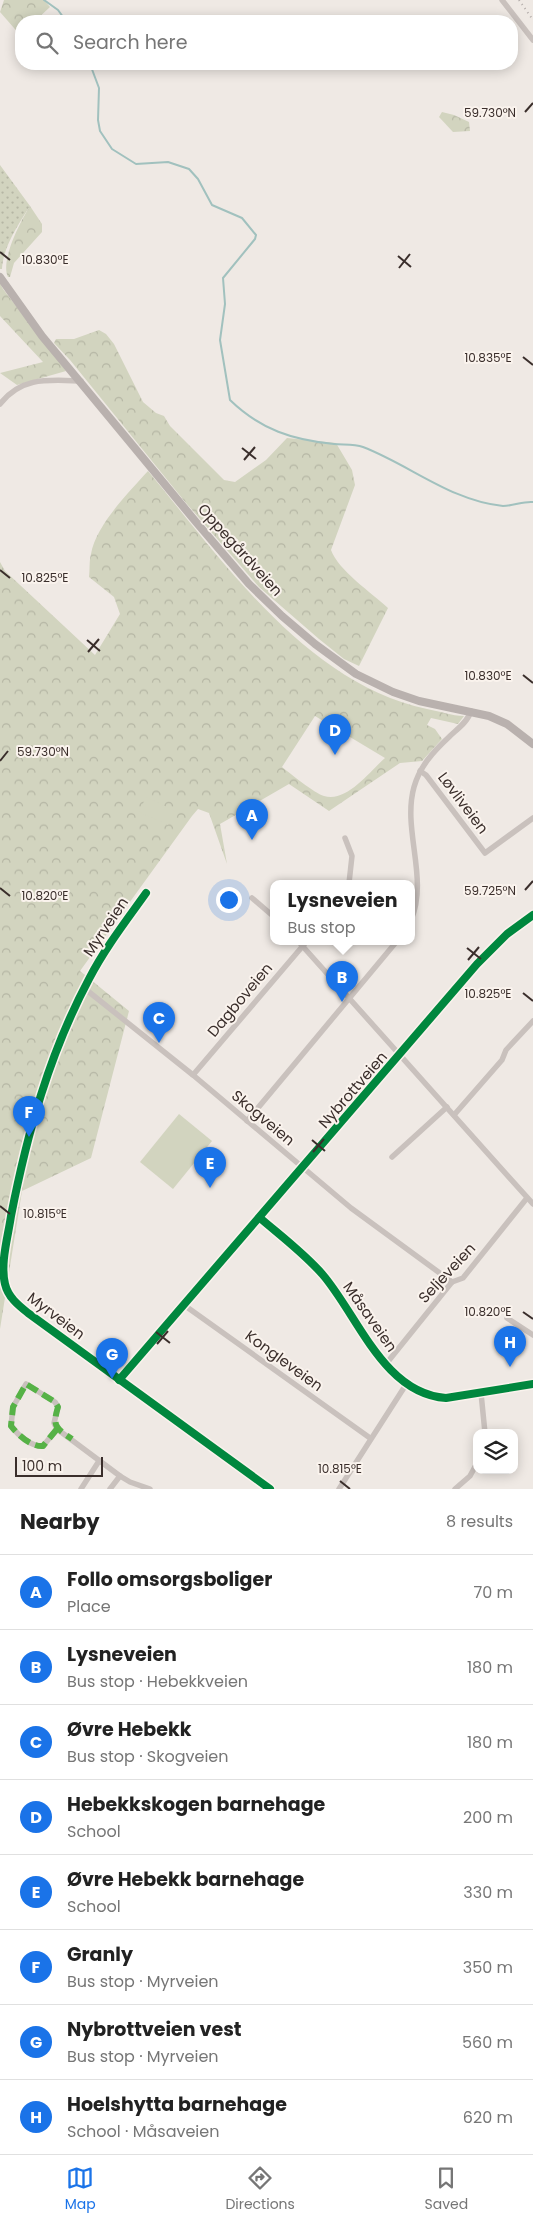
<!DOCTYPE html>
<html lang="en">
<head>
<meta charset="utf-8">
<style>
  :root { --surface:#fff; --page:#f2f2f2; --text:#222; --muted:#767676; --line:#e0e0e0; --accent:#1a73e8 }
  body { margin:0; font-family:Poppins,sans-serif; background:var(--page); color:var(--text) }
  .controls { position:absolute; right:15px; bottom:15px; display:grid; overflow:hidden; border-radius:10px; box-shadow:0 2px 12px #0003 }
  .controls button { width:45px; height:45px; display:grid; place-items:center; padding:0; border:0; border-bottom:1px solid var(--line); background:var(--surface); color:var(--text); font:25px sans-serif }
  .scale { position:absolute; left:15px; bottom:12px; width:88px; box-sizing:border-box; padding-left:5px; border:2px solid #3a2e2b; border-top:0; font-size:14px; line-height:18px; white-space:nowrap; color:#3a2e2b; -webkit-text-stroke:4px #faf3ed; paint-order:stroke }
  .you { position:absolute; left:228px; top:899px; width:18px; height:18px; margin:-12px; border:4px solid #fff; border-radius:50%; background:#1a73e8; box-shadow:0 0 0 8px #1a73e833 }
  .badge { display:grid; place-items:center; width:32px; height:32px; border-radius:50%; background:var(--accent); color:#fff; font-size:16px; font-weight:700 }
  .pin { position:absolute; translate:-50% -41px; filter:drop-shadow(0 1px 2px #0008) }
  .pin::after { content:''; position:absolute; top:26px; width:18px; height:15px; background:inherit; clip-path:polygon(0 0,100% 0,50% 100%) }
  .popup { position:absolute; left:270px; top:880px; width:145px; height:65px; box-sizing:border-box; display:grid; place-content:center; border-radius:10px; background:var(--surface); filter:drop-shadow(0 1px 4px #0005); font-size:16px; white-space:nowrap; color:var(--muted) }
  .popup b { font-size:19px; color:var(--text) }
  .popup::after { content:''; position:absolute; left:50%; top:100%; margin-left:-10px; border:10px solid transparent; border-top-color:var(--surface) }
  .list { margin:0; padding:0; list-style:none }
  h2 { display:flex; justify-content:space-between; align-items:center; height:65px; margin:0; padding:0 20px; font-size:21px }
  h2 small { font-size:16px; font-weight:400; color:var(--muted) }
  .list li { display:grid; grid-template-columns:32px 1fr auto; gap:15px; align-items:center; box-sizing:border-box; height:75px; padding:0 20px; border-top:1px solid var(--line) }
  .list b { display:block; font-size:19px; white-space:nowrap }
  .list p { margin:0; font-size:16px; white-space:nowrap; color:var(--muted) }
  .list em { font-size:16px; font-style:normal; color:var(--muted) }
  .icon { flex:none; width:28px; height:28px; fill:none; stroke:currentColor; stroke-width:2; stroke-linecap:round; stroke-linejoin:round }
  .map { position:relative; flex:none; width:533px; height:1489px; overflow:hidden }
  .search { position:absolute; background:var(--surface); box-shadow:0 2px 12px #0003; left:15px; right:15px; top:15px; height:55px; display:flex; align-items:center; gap:12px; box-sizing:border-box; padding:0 18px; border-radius:20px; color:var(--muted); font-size:19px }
  .sheet { height:665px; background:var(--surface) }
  nav { display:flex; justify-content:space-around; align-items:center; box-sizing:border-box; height:70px; border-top:1px solid var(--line); background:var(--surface); font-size:14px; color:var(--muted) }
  nav a { display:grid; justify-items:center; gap:2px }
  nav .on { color:var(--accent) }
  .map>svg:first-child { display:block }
  .grass { fill:url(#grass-dots) }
  .forest { fill:url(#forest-crowns); fill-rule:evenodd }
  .pitch { fill:#d2d4bf }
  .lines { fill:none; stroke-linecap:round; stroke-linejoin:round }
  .stream { stroke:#a1c1be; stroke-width:2 }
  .minor { stroke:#c9c1bd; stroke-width:5.5 }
  .secondary { stroke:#b9b1ae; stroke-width:8 }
  .rail { stroke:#b1aaa7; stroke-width:2; stroke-dasharray:1 4; stroke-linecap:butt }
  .quiet { stroke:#56b246; stroke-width:6; stroke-dasharray:12 6; stroke-linecap:butt }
  .cycleway-casing { stroke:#faf3ed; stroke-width:11 }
  .cycleway { stroke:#00873e; stroke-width:8 }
  .ticks { fill:none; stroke:#3a2e2b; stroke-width:2 }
  .labels { text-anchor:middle; stroke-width:4; stroke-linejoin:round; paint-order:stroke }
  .street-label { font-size:15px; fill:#3a2e2b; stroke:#faf3ed }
  .ticks-label { font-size:12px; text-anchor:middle; fill:#3a2e2b; stroke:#faf3ed; stroke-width:4; stroke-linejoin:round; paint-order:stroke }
</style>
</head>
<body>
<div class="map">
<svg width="533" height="1489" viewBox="0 0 533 1489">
  <defs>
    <pattern id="grass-dots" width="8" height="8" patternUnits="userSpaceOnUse" patternTransform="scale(1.25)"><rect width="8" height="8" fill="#d2d4bf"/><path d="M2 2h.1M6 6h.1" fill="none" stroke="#b5b6a4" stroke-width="1.8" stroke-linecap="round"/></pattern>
    <pattern id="forest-crowns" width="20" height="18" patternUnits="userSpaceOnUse" patternTransform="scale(1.25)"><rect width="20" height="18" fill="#d2d4bf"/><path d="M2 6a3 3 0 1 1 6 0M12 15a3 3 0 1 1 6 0" fill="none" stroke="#b5b6a4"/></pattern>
  </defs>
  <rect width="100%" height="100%" fill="#efe9e4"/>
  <path class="grass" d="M0 165 30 206C18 225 3 247 2 269H0Z"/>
  <g class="forest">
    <path d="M4 0H44L50 7 35 21H21V36L0 12Z"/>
    <path d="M442 112 454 115 469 122 470 131 453 132 439 117Z"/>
    <path d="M30 206 42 224V232L14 263 10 277H8C0 261 20 222 30 206Z"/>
    <path d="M0 283 3 289 66 371 17 385 0 373 43 362 0 316Z"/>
    <path d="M99 330 106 334 114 344 143 402 156 413 164 416 170 426 224 480 235 482 266 460 287 438 336 443 352 470 355 485 331 550C338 570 372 593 388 608L359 666 344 659 319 639 259 587 186 503 70 360 54 343 56 339H74Z"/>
    <path d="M148 471C222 560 307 684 427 709 439 711 452 716 464 716L458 724 431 718 427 725 435 729 442 739 422 761 400 763 329 811 289 784 220 824 227 864 209 813 198 809 192 816 80 971 129 1011 91 1158 22 1191 0 1329V562L5 571 95 655 120 614 114 597 89 577C90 570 89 561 91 554 96 525 129 492 148 471ZM315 716 385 758C370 771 347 803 324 796 314 793 291 774 282 767Z"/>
  </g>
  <g class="pitch">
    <path d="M146 797 175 811 168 825 139 812Z"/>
    <path d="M179 1114 212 1141 173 1189 140 1162Z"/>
  </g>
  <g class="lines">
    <g class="stream">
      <path d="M44 0 58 10 66 21"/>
      <path d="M90 64 99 88 98 120 100 131 112 149 136 164 168 162 189 169 198 179 212 205 242 218 256 235 255 239 223 278 225 304 220 340 230 400C261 430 293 440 334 444 343 445 354 444 363 447 410 465 451 501 503 506 514 506 523 501 533 502"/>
    </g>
    <g class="minor">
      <path d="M502 0 533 40"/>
      <path d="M0 404C22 376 49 380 81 381"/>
      <path d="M420 771 426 775 485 853 533 818"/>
      <path d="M345 838 352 856 349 883"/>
      <path d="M146 893C126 921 105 948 89 979 49 1054 27 1134 11 1216 8 1237 0 1263 5 1284 8 1297 18 1305 28 1313L270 1489"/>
      <path d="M252 898 273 916"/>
      <path d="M411 920C429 878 402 830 414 787 420 766 433 752 449 737 456 730 468 722 471 711"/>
      <path d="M298 941 533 1204"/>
      <path d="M84 988 193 1075 351 1208 452 1282"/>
      <path d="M193 1075 307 941"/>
      <path d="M454 1115 502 1060 506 1050 533 1021"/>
      <path d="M247 1121 397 941"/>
      <path d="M392 1157 447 1107"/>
      <path d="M260 1218C281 1236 305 1254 323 1275 358 1316 384 1394 446 1398L533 1384"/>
      <path d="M184 1305 370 1438"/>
      <path d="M507 1318 533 1335"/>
      <path d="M386 1364 452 1282 463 1278 527 1198"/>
      <path d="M119 1380 477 964 507 934 533 915"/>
      <path d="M481 1393 485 1433"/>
      <path d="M57 1429 43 1446C31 1447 18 1435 11 1426L13 1407 26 1384 55 1402 58 1407 54 1423 57 1429 120 1476 130 1482 150 1489"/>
      <path d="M81 1489 99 1461"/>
      <path d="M110 1489 120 1476"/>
      <path d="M339 1489 407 1383"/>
      <path d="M455 1489 470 1476 477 1463"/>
    </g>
    <path class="secondary" d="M0 277 42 336 196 522 249 584 282 616 315 644 356 674 393 692 419 701 489 716 507 724 533 744"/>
    <path class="rail" d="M519 0 533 20"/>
    <path class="quiet" d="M57 1429 43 1446C31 1447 18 1435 11 1426L13 1407 26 1384 55 1402 58 1407C52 1427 56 1428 72 1439"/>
    <g class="cycleway-casing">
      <g id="cycleway">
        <path d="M146 893C126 921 105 948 89 979 49 1054 27 1134 11 1216 8 1237 0 1263 5 1284 8 1297 18 1305 28 1313L270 1489"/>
        <path d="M260 1218C281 1236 305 1254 323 1275 358 1316 384 1394 446 1398L533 1384"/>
        <path d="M119 1380 477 964 507 934 533 915"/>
      </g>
    </g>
    <use href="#cycleway" class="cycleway"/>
  </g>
  <path class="ticks" d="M525 112 533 103M0 252 10 260M398 256 411 267M399 268 410 254M523 357 533 365M242 448 256 459M244 460 255 447M0 570 10 578M87 640 100 651M88 652 99 639M523 675 533 683M0 761 8 751M0 888 10 896M525 890 533 881M467 948 481 959M468 960 479 947M523 993 533 1001M312 1140 325 1151M313 1152 324 1139M0 1206 10 1214M523 1312 533 1319M156 1332 170 1343M157 1344 168 1331M340 1481 350 1489"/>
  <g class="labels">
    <g class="street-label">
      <text transform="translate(240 550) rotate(48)" y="5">Oppegårdveien</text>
      <text transform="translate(463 803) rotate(53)" y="5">Løvliveien</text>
      <text transform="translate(106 927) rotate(-56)" y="5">Myrveien</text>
      <text transform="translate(240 1000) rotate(-50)" y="5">Dagboveien</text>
      <text transform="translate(353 1090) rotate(-49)" y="5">Nybrottveien</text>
      <text transform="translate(263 1118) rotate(40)" y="5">Skogveien</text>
      <text transform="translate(447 1273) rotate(-47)" y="5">Seljeveien</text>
      <text transform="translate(56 1316) rotate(37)" y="5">Myrveien</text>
      <text transform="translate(370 1317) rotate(55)" y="5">Måsaveien</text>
      <text transform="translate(284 1361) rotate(36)" y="5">Kongleveien</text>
    </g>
  </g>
  <g class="ticks-label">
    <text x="490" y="117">59.730°N</text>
    <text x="45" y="264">10.830°E</text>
    <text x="488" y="362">10.835°E</text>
    <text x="45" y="582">10.825°E</text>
    <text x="488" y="680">10.830°E</text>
    <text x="43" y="756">59.730°N</text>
    <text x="490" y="895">59.725°N</text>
    <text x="45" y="900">10.820°E</text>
    <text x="488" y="998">10.825°E</text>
    <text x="45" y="1218">10.815°E</text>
    <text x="488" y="1316">10.820°E</text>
    <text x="340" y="1473">10.815°E</text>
  </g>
</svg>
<div class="controls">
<button><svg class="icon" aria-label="layers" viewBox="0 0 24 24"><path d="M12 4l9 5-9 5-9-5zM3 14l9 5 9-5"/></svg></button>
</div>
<div class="scale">100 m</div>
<div class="you"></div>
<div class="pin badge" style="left:252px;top:840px">A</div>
<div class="pin badge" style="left:342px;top:1002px">B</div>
<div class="popup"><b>Lysneveien</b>Bus stop</div>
<div class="pin badge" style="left:159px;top:1043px">C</div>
<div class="pin badge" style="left:335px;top:755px">D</div>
<div class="pin badge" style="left:210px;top:1188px">E</div>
<div class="pin badge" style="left:29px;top:1137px">F</div>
<div class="pin badge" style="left:112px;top:1379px">G</div>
<div class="pin badge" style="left:510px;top:1367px">H</div>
<div class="search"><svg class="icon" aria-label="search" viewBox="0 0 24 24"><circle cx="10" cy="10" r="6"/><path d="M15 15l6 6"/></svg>Search here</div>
</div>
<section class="sheet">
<h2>Nearby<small>8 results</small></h2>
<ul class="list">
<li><span class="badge">A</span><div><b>Follo omsorgsboliger</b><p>Place</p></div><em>70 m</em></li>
<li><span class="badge">B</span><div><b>Lysneveien</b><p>Bus stop · Hebekkveien</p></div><em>180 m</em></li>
<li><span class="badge">C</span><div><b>Øvre Hebekk</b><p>Bus stop · Skogveien</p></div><em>180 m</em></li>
<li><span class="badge">D</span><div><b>Hebekkskogen barnehage</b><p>School</p></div><em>200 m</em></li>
<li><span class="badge">E</span><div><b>Øvre Hebekk barnehage</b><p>School</p></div><em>330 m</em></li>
<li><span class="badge">F</span><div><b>Granly</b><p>Bus stop · Myrveien</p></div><em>350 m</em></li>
<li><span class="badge">G</span><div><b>Nybrottveien vest</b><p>Bus stop · Myrveien</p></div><em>560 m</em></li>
<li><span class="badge">H</span><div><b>Hoelshytta barnehage</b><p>School · Måsaveien</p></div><em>620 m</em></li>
</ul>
</section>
<nav>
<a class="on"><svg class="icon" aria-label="map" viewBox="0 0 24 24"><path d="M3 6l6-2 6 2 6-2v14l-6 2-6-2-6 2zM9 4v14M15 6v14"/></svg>Map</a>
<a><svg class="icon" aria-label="directions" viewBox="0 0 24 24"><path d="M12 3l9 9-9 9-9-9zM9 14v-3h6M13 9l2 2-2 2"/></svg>Directions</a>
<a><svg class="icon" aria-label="saved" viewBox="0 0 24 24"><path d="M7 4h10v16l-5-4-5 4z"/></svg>Saved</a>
</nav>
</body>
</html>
